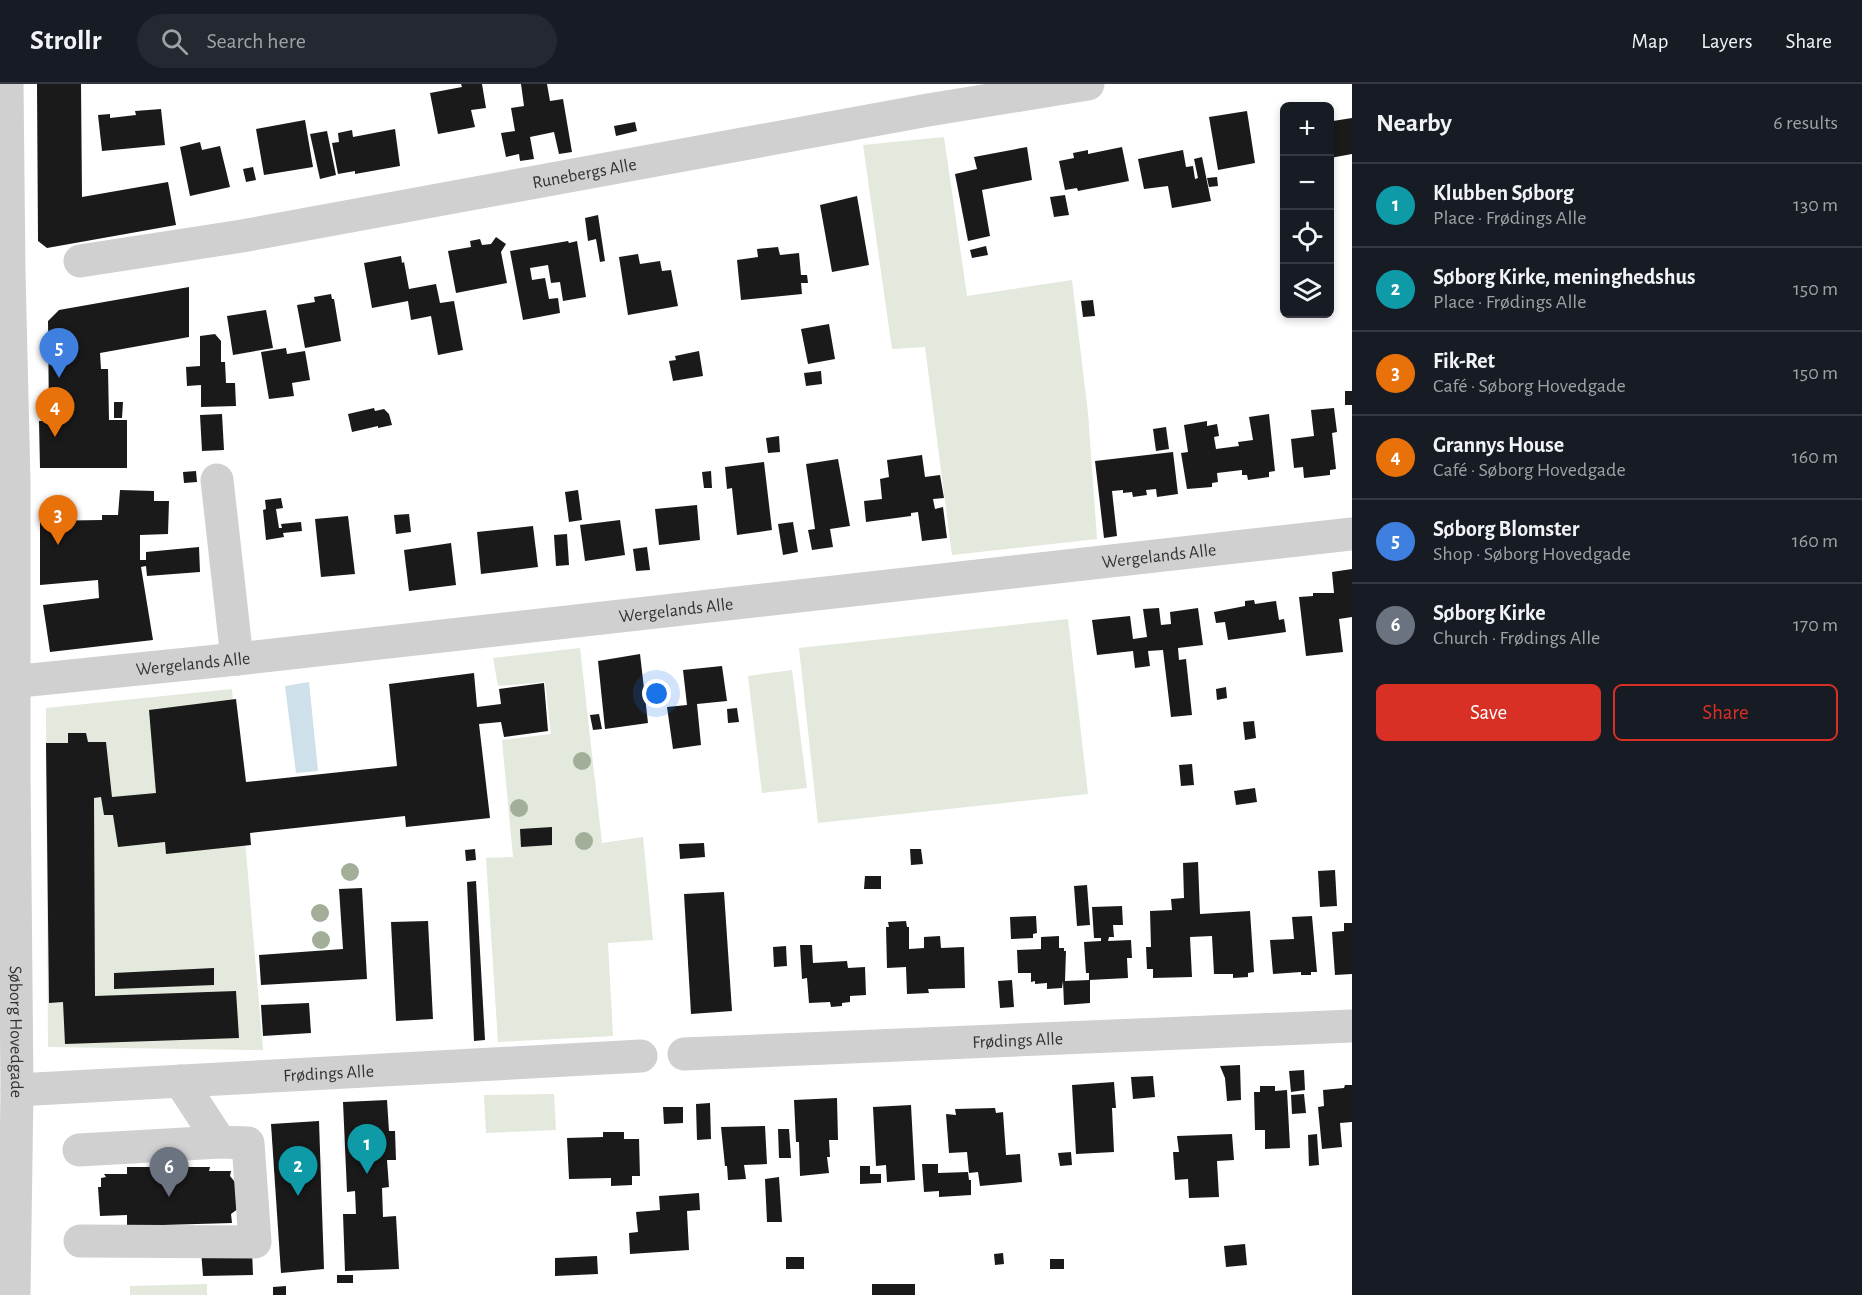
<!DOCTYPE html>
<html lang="en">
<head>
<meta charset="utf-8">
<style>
  :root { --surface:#171b24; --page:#242831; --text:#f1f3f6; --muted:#9ea1a6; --line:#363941; --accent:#d93025 }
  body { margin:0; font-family:"Alegreya Sans",sans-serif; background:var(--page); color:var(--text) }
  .controls { position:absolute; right:18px; top:18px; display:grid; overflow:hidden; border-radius:9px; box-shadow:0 3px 9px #0003 }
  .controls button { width:54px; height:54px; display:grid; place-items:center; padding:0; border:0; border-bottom:2px solid var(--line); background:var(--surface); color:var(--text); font:30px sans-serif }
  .you { position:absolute; left:657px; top:610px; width:21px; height:21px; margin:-15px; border:4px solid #fff; border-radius:50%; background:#1a73e8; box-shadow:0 0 0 9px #1a73e833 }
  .badge { display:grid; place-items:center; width:39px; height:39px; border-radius:50%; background:var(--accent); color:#fff; font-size:20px; font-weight:700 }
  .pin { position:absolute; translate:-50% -50px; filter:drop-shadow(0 2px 3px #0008) }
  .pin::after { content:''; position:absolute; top:32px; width:21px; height:18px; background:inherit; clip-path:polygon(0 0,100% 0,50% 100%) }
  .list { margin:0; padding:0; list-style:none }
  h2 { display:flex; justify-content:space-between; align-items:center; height:78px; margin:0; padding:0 24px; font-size:26px }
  h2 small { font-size:20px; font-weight:400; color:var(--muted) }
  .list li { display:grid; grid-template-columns:39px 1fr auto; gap:18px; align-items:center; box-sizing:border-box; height:84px; padding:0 24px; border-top:2px solid var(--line) }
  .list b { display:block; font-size:22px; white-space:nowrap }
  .list p { margin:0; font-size:20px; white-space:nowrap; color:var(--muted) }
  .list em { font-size:20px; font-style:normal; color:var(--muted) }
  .actions { display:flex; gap:12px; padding:18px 24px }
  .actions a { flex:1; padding:14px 0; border:2px solid var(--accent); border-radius:9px; text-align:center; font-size:21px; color:var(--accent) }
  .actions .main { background:var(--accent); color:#fff }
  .icon { flex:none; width:33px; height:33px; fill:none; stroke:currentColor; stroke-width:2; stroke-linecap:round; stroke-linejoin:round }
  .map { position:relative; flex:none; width:1352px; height:1211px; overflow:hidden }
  header { display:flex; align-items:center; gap:36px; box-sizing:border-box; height:84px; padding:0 30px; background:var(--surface); border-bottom:2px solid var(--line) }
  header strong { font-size:28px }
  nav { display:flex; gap:33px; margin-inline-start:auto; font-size:21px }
  .search { width:420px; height:54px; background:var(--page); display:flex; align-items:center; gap:15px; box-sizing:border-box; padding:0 21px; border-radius:33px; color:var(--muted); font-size:22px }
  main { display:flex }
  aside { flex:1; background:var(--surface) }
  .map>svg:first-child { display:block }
  .green { fill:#e3e9dc }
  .water { fill:#cee0e9 }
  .building { fill:#1a1a1a }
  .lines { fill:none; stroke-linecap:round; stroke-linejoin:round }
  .minor { stroke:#d0d0d0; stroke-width:33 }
  .tree { fill:#a3ae98 }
  .labels { text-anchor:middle; stroke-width:6; stroke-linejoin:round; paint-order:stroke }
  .street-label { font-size:18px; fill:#333; stroke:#fff }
</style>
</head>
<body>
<header>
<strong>Strollr</strong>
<div class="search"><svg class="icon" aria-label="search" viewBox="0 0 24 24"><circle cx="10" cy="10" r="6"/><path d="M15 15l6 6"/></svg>Search here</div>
<nav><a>Map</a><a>Layers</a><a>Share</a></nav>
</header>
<main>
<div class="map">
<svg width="1352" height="1211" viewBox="0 0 1352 1211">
  <rect width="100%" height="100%" fill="#fff"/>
  <g class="green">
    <path d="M944 53 967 212 1072 196 1088 329 1097 455 952 471 925 263 892 265 863 61Z"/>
    <path d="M1068 535 1088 710 818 739 799 564Z"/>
    <path d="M580 564 602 759 643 753 653 856 608 859 613 952 498 958 486 774 513 773 502 656 551 650 545 598 498 602 493 574Z"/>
    <path d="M792 586 807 704 762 709 748 592Z"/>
    <path d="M232 605 263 966 48 963 46 624Z"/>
    <path d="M554 1010 556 1046 486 1049 484 1011Z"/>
    <path d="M207 1200V1211H130V1202Z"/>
  </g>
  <path class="water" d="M309 598 318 687 296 689 285 602Z"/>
  <g class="building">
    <path d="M37 0H81L82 113 168 98 176 141 47 164 38 157Z"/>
    <path d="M461 0H482L486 24 471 26 475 43 438 50 430 9 462 3Z"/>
    <path d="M521 0H547L550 17 563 15 572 68 559 70 554 48 530 53 534 75 520 77 519 70 506 73 501 49 515 47 511 24 524 22Z"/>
    <path d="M161 25 165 61 102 67 98 31 110 30V34L136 31 135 27Z"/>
    <path d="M1247 27 1255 79 1218 86 1209 33Z"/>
    <path d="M1333 34V37L1352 34V70L1330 74V35Z"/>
    <path d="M305 36 313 83 264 91 256 45Z"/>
    <path d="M635 38 637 47 616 52 614 42Z"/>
    <path d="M395 45 400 82 355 90V87L338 90 332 59 339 58 338 49 352 46 353 53Z"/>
    <path d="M327 47 336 91 320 95 310 50Z"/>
    <path d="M200 58 202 66 220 62 230 103 190 112 180 63Z"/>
    <path d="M1027 63 1032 96 982 106 990 152 968 157 955 90 977 85 974 73Z"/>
    <path d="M1122 63 1129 97 1078 107 1077 104 1065 106 1059 77 1074 74 1073 69 1088 66V70Z"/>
    <path d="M1183 66 1186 83 1193 82 1195 95 1198 94 1194 75 1202 73 1211 117 1172 124 1168 102 1144 105 1138 75Z"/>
    <path d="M253 83 256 96 246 98 243 85Z"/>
    <path d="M1217 93 1218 102 1209 103 1207 94Z"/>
    <path d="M1065 111 1069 131 1054 133 1050 113Z"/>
    <path d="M857 112 869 181 832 188 820 121Z"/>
    <path d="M598 131 605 177 600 178 596 155 588 157 585 134Z"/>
    <path d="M496 153 506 160 501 168 507 199 456 209 448 167 471 163 470 157 480 155 482 161 491 160Z"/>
    <path d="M568 157 569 159 577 157 586 213 563 217 560 198 551 199 548 181 530 184 532 196 545 194 549 215 558 214 560 229 523 236 510 167Z"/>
    <path d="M986 162 988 171 972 174 970 166Z"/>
    <path d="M778 163 780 171 799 169 801 191H807L808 199H801L802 210 741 216 737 176 758 173 757 165Z"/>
    <path d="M638 170 640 180 660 177 662 187 671 186 678 222 628 231 619 173Z"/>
    <path d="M401 172 402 179 404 178 409 205 436 200 440 219 454 217 463 266 438 271 431 232 411 236 408 217 372 224 364 179Z"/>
    <path d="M189 203V253L100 269 101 285H108L109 336H127V384H40L39 337H49L48 237 59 226Z"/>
    <path d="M331 210 332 215H334L341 257 305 264 297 221 315 218 314 213Z"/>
    <path d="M1093 216 1095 232 1083 233 1081 217Z"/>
    <path d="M266 226 273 264 233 271 227 232Z"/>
    <path d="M829 240 835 275 808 280 801 245Z"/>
    <path d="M215 250 221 257V278H225L226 299H235L236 322 201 323V301L187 302 186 283 200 282V252Z"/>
    <path d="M286 264 287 270 305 267 310 296 292 299 294 312 269 315 261 268Z"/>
    <path d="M699 267 703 292 673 297 669 277 676 276 675 272Z"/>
    <path d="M821 287 822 300 806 302 804 289Z"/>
    <rect x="1345" y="307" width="7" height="14"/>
    <path d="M114 318H123L122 334H114Z"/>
    <path d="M374 324 375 327 384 325 389 330 392 341 378 344V342L352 348 348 330Z"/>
    <path d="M1334 324 1337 348 1332 349 1336 385 1330 386V391L1304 394 1303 383 1294 384 1291 355 1314 352 1311 326Z"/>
    <path d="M222 330 224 366 202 367 200 331Z"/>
    <path d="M1269 330 1275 387 1269 388V393L1248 396 1247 391H1242V386L1217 389 1218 398 1212 399V403L1187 405 1181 369 1188 368 1184 341 1207 337V342L1217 340 1219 352 1214 353 1216 365 1239 362 1238 358 1253 356 1249 333Z"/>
    <path d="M1166 343 1169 365 1156 367 1153 345Z"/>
    <path d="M779 352 780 368 768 369 766 354Z"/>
    <path d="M1173 368 1178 410 1157 413 1156 405 1146 406 1147 411 1133 413 1132 408 1123 409V406L1112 407 1117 452 1104 454 1095 377Z"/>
    <path d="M922 371 925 393 940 391 944 414 933 415 935 425 943 423 947 454 922 457 918 428 911 429V432L866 438 864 417 882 415 880 395 889 393 887 376Z"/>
    <path d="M838 375 850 442 830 445 833 463 812 466 808 446 815 445 806 380Z"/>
    <path d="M764 378 772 446 737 451 732 404 727 405 725 383Z"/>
    <path d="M196 387 197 398 184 399 183 388Z"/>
    <path d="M711 387 712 404H704L702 388Z"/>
    <path d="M120 406 154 407V417H169L168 450 140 451V476H146V468L199 463 200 488 147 492 146 482 141 483 153 556 50 568 43 521 99 514 98 496 40 501V437L102 436V431H118Z"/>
    <path d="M578 406 582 436 569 438 565 408Z"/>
    <path d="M281 414 283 424 276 425 279 444H282L281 440 301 438 302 447 283 449 284 453 266 456 263 426 266 425 265 416Z"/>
    <path d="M697 421 700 456 659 461 655 425Z"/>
    <path d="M409 430 411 448 396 450 394 431Z"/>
    <path d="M348 432 355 490 321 493 315 435Z"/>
    <path d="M620 436 625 471 585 477 580 441Z"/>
    <path d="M793 438 798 468 783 471 778 440Z"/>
    <path d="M533 442 538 483 481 490 477 448Z"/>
    <path d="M567 450 569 481 556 482 554 451Z"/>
    <path d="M451 459 456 501 409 507 404 466Z"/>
    <path d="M647 463 650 486 636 487 633 465Z"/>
    <path d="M1352 485V533L1339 535 1343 568 1306 572 1299 513 1313 512V509H1334L1332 488Z"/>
    <path d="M1254 516 1255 520 1276 517 1279 536 1284 535 1286 548 1228 556 1225 538 1216 539 1214 528 1245 522V517Z"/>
    <path d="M1159 524 1161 541 1171 540 1170 528 1198 524 1203 561 1178 564 1179 576 1186 575 1192 631 1171 633 1163 566 1148 567 1150 582 1135 584 1133 567 1097 571 1092 536 1130 532 1133 555 1147 553 1143 525Z"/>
    <path d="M640 570 648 639 605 645 598 577Z"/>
    <path d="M722 582 727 617 697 620 701 661 673 665 667 623 687 621 683 586Z"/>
    <path d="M474 589 477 623 501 620 499 605 544 599 548 647 504 653 501 638 479 640 490 734 406 743 405 732 250 749 251 761 166 770 165 758 118 763 113 731H104L101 713 94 714 95 912 236 907 239 954 65 960 63 918 49 919 46 659H68V649H86L88 658H106L112 713 156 709 149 626 236 615 246 698 397 682 389 600Z"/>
    <path d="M1226 603 1227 614 1217 616 1216 605Z"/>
    <path d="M737 624 739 638 728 639 727 625Z"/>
    <path d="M599 630 602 645 593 646 590 631Z"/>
    <path d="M1254 637 1256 654 1245 656 1243 638Z"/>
    <path d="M1192 680 1194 701 1181 702 1179 681Z"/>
    <path d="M1255 704 1257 718 1236 721 1234 707Z"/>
    <path d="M552 743V761L521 763 520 745Z"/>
    <path d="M704 759 705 773 680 775 679 760Z"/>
    <path d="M475 765 476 776 466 777 465 766Z"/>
    <path d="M910 765H921L923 780 911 781Z"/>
    <path d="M1198 778 1200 830 1250 827 1254 888 1248 889V893L1233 894V890H1214L1212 852 1190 853 1192 893 1153 894V885H1147L1146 863H1151L1150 827 1172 826 1171 815 1184 814 1183 779Z"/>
    <path d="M1335 786 1337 822 1320 823 1318 787Z"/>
    <path d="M865 792H881V805H864Z"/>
    <path d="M476 797 485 956 474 957 467 798Z"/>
    <path d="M1087 801 1090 841 1077 842 1074 802Z"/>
    <path d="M362 804 367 895 261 901 259 871 343 865 339 805Z"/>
    <path d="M724 808 732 927 691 930 684 810Z"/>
    <path d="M1122 822 1123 841H1113L1114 853H1109L1108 857 1131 856 1132 874H1127L1128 894 1089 896V889H1086L1084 858 1101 857V854H1094L1092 823Z"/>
    <path d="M1036 832 1037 849 1033 850V854L1011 855 1010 833Z"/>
    <path d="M1312 832 1317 888H1311V891H1301V888L1273 890 1270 856 1294 855 1292 833Z"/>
    <path d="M428 837 433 935 396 937 391 838Z"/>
    <path d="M906 837 907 843H909V865L924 864V853L940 852 941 864 964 863 965 904 928 905 929 909 907 910 906 883 887 884 886 843H889L888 838Z"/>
    <path d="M1344 839H1352V890L1335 891 1332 848 1344 847Z"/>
    <path d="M1059 852V864H1064V867H1066L1065 897 1090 896V919L1064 921 1063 897 1062 904 1047 905V899L1035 900V897L1031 898V889H1018L1017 866 1041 865V853Z"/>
    <path d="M800 861H812L813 879 847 877 848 884 865 883 866 911 850 912V918L842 919V922L831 923 830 918 809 919 807 894 802 895Z"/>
    <path d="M786 862 787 882 774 883 773 863Z"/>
    <path d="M214 884V901L114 905V889Z"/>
    <path d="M1012 896 1014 923 1000 924 998 897Z"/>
    <path d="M309 919 311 949 263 952 261 921Z"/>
    <path d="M1240 981 1241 1016 1227 1017 1225 994 1220 982Z"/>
    <path d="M1304 986 1305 1006 1291 1008 1289 987Z"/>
    <path d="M1153 992 1155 1013 1133 1015 1131 993Z"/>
    <path d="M1114 998 1116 1024H1112L1114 1068 1076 1070 1072 1001Z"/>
    <path d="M1345 1001H1352V1038L1340 1039 1342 1063 1322 1065 1318 1023 1324 1022 1323 1006 1344 1004Z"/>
    <path d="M1260 1002H1275V1007L1287 1006 1290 1064 1265 1065V1046H1255L1254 1008H1260Z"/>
    <path d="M1304 1010 1306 1029 1292 1030 1291 1011Z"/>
    <path d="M837 1014 838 1056H829L830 1073H827L829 1089 800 1092 799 1058H796L794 1016Z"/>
    <path d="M387 1016 389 1047H395L396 1076H387L389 1103 382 1104 383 1133 396 1132 399 1185 345 1187 343 1130H356L355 1107 347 1108 343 1018Z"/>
    <path d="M710 1019 711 1055 697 1056 696 1020Z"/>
    <path d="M911 1021 915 1096 887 1098 886 1081 876 1082 873 1023Z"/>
    <path d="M663 1023H683V1039L664 1040Z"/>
    <path d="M995 1024 996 1029 1003 1028 1006 1071 1020 1070 1022 1098 980 1102 978 1088 969 1089 967 1068 949 1069 946 1030 956 1031 955 1025Z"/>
    <path d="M319 1037 324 1185 281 1189 271 1040Z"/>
    <path d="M765 1042 767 1080 744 1081 746 1095 728 1096 727 1082H725L721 1043Z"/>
    <path d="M778 1045H789L791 1074H779Z"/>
    <path d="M603 1048H624V1055H639L640 1092H632V1101L611 1102V1094L569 1095 567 1054 603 1053Z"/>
    <path d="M1232 1050 1234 1076 1217 1077 1219 1113 1189 1114 1188 1095 1175 1096 1173 1068H1179L1177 1052Z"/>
    <path d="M1317 1050 1319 1081 1309 1082 1308 1051Z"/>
    <path d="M1071 1068 1072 1081 1060 1082 1058 1069Z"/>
    <path d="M922 1080H938V1089L968 1088 969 1096H971V1111L939 1113V1107L924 1108Z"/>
    <path d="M860 1082H870V1090H881V1099L860 1100Z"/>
    <path d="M127 1083H210L209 1087H231L230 1092 239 1103V1124L231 1130 232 1139 127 1142V1131L100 1132 98 1103H101V1094L106 1093 104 1090H127Z"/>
    <path d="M779 1093 782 1138H767L765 1095Z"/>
    <path d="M699 1109 700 1126 687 1127 689 1166 630 1170 629 1149 638 1148 636 1128 660 1126 659 1112Z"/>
    <path d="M1245 1160 1247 1181 1226 1183 1224 1162Z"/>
    <path d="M201 1166H252L253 1191 203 1192Z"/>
    <path d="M1003 1169 1004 1180 995 1181 994 1170Z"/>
    <path d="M597 1172 598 1190 555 1192V1174Z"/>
    <rect x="786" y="1173" width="18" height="12"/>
    <rect x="1050" y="1175" width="14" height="10"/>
    <rect x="337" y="1191" width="16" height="8"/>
    <rect x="872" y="1200" width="43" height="11"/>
    <path d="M286 1202V1211H273V1203Z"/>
  </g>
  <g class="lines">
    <g class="minor">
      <path id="s1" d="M7 0 9 188 14 397V688L17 1006 14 1211"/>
      <path id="s2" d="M80 177 242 152 928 26 1088 0"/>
      <path d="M217 396 237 575"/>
      <path id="s3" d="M0 599 237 575 1352 450"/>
      <path id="s4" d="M684 970 1352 942"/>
      <path id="s5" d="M17 1006 641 972"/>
      <path d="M79 1066 220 1058"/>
      <path d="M80 1157 255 1158 248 1059 220 1058 180 997"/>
    </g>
  </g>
  <g class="tree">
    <circle cx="582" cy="677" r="9"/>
    <circle cx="519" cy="724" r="9"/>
    <circle cx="584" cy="757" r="9"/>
    <circle cx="350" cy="788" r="9"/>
    <circle cx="320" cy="829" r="9"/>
    <circle cx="321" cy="856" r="9"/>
  </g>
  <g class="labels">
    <g class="street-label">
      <text dy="6" stroke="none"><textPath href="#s2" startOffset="512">Runebergs Alle</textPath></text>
      <text dy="6" stroke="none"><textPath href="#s3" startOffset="1166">Wergelands Alle</textPath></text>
      <text dy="6" stroke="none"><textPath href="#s3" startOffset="680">Wergelands Alle</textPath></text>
      <text dy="6" stroke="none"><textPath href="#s3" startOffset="194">Wergelands Alle</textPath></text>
      <text dy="6" stroke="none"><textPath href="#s1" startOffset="948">Søborg Hovedgade</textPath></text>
      <text dy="6" stroke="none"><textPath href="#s4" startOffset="334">Frødings Alle</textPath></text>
      <text dy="6" stroke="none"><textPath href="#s5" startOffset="312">Frødings Alle</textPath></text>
    </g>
  </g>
</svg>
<div class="controls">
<button>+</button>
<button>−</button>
<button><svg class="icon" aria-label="locate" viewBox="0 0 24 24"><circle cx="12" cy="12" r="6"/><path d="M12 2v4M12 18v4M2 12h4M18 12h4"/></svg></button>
<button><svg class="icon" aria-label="layers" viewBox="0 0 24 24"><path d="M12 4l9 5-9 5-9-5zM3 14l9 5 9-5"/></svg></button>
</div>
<div class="you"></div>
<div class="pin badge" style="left:367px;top:1090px;background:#0f9aa8">1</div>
<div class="pin badge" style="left:298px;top:1112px;background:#0f9aa8">2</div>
<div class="pin badge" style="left:58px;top:461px;background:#e8710a">3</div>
<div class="pin badge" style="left:55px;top:353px;background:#e8710a">4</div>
<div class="pin badge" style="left:59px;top:294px;background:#3f7fe0">5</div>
<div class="pin badge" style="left:169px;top:1113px;background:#6b7280">6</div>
</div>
<aside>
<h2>Nearby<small>6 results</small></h2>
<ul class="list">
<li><span class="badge" style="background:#0f9aa8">1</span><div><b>Klubben Søborg</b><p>Place · Frødings Alle</p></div><em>130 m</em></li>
<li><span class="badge" style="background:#0f9aa8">2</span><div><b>Søborg Kirke, meninghedshus</b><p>Place · Frødings Alle</p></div><em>150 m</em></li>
<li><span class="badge" style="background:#e8710a">3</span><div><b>Fik-Ret</b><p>Café · Søborg Hovedgade</p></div><em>150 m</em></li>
<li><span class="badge" style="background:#e8710a">4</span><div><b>Grannys House</b><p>Café · Søborg Hovedgade</p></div><em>160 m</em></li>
<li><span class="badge" style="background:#3f7fe0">5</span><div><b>Søborg Blomster</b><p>Shop · Søborg Hovedgade</p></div><em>160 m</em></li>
<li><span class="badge" style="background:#6b7280">6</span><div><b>Søborg Kirke</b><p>Church · Frødings Alle</p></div><em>170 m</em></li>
</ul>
<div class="actions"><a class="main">Save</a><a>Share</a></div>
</aside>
</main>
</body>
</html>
